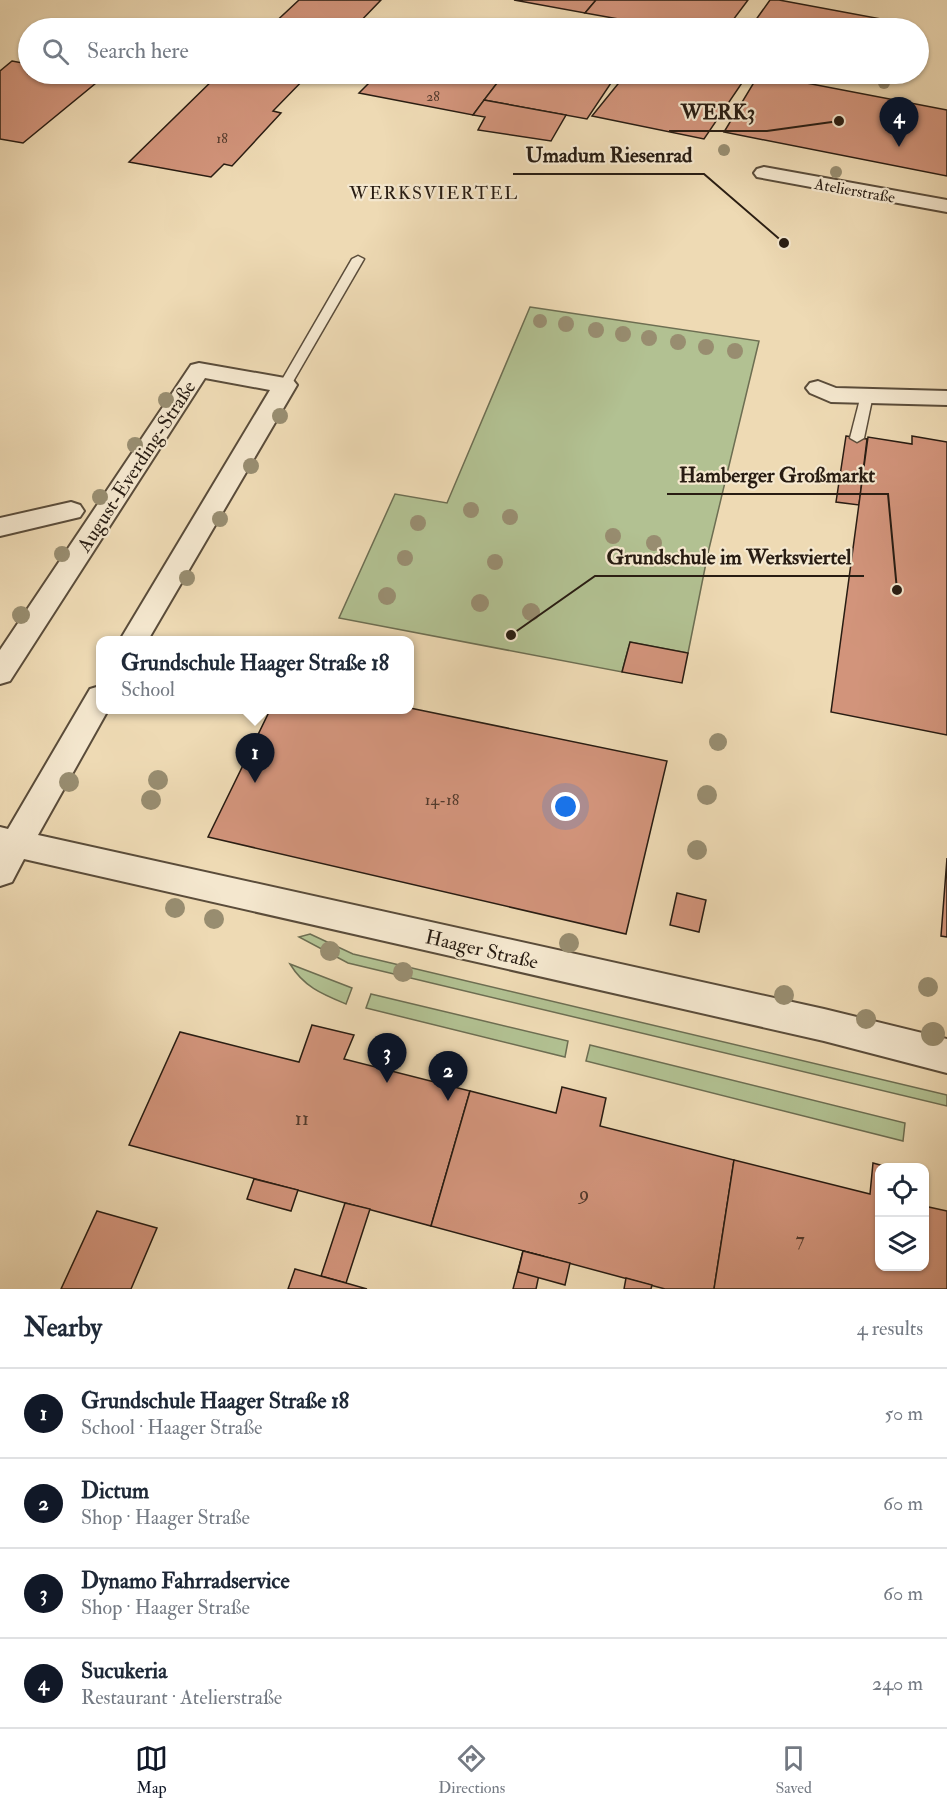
<!DOCTYPE html>
<html lang="en">
<head>
<meta charset="utf-8">
<style>
  :root { --surface:#fff; --page:#f6f6f7; --text:#1f2937; --muted:#747a83; --line:#e0e1e3; --accent:#111827 }
  body { margin:0; font-family:"IM FELL Double Pica",serif; background:var(--page); color:var(--text) }
  .controls { position:absolute; right:18px; bottom:18px; display:grid; overflow:hidden; border-radius:12px; box-shadow:0 2px 4px #0004 }
  .controls button { width:54px; height:54px; display:grid; place-items:center; padding:0; border:0; border-bottom:2px solid var(--line); background:var(--surface); color:var(--text); font:30px sans-serif }
  .you { position:absolute; left:566px; top:807px; width:21px; height:21px; margin:-15px; border:4px solid #fff; border-radius:50%; background:#1a73e8; box-shadow:0 0 0 9px #1a73e833 }
  .badge { display:grid; place-items:center; width:39px; height:39px; border-radius:50%; background:var(--accent); color:#fff; font-size:20px; font-weight:700 }
  .pin { position:absolute; translate:-50% -50px; filter:drop-shadow(0 2px 3px #0008) }
  .pin::after { content:''; position:absolute; top:32px; width:21px; height:18px; background:inherit; clip-path:polygon(0 0,100% 0,50% 100%) }
  .popup { position:absolute; left:96px; top:636px; width:318px; height:78px; box-sizing:border-box; display:grid; place-content:center; border-radius:12px; background:var(--surface); filter:drop-shadow(0 2px 4px #0005); font-size:20px; white-space:nowrap; color:var(--muted) }
  .popup b { font-size:22px; color:var(--text) }
  .popup::after { content:''; position:absolute; left:50%; top:100%; margin-left:-12px; border:12px solid transparent; border-top-color:var(--surface) }
  .list { margin:0; padding:0; list-style:none }
  h2 { display:flex; justify-content:space-between; align-items:center; height:78px; margin:0; padding:0 24px; font-size:26px }
  h2 small { font-size:20px; font-weight:400; color:var(--muted) }
  .list li { display:grid; grid-template-columns:39px 1fr auto; gap:18px; align-items:center; box-sizing:border-box; height:90px; padding:0 24px; border-top:2px solid var(--line) }
  .list b { display:block; font-size:22px; white-space:nowrap }
  .list p { margin:0; font-size:20px; white-space:nowrap; color:var(--muted) }
  .list em { font-size:20px; font-style:normal; color:var(--muted) }
  .icon { flex:none; width:33px; height:33px; fill:none; stroke:currentColor; stroke-width:2; stroke-linecap:round; stroke-linejoin:round }
  .map { position:relative; flex:none; width:947px; height:1289px; overflow:hidden }
  .search { position:absolute; background:var(--surface); box-shadow:0 2px 4px #0004; left:18px; right:18px; top:18px; height:66px; display:flex; align-items:center; gap:15px; box-sizing:border-box; padding:0 21px; border-radius:33px; color:var(--muted); font-size:22px }
  .sheet { height:438px; background:var(--surface) }
  nav { display:flex; justify-content:space-around; align-items:center; box-sizing:border-box; height:84px; border-top:2px solid var(--line); background:var(--surface); font-size:16px; color:var(--muted) }
  nav a { display:grid; justify-items:center; gap:3px }
  nav .on { color:var(--accent) }
  .map>svg:first-child { display:block }
  .green { fill:#b2c192; stroke:#6d6e52; stroke-width:1.5 }
  .building { fill:#d2947b; stroke:#281c12; stroke-width:1.5 }
  .lines { fill:none; stroke-linecap:round; stroke-linejoin:round }
  .service-casing { stroke:#5a4c3a; stroke-width:3 }
  .minor-casing { stroke:#5a4c3a; stroke-width:4 }
  .service { fill:#f4e7ce; fill-rule:evenodd }
  .minor { fill:#f4e7ce; fill-rule:evenodd }
  .tree { fill:#988d70 }
  .labels { text-anchor:middle; stroke-width:4.5; stroke-linejoin:round; paint-order:stroke }
  .far-number-label { font-size:14px; fill:#523a2c }
  .far-street-label { font-size:16px; fill:#281c12; stroke:#f4e7ce }
  .number-label { font-size:16px; fill:#523a2c }
  .far-neighbourhood-label { font-size:18px; letter-spacing:1.5px; fill:#281c12; stroke:#f4e7ce }
  .street-label { font-size:20px; fill:#281c12; stroke:#f4e7ce }
  .near-number-label { font-size:20px; fill:#523a2c }
  .leader { fill:none; stroke:#281c12; stroke-width:2 }
  .callout-dot { fill:#281c12; stroke:#f4e7ce; stroke-width:2 }
  .callout-label { font-size:21px; text-anchor:middle; font-weight:bold; fill:#281c12; stroke:#f4e7ce; stroke-width:4.5; stroke-linejoin:round; paint-order:stroke }
</style>
</head>
<body>
<div class="map">
<svg width="947" height="1289" viewBox="0 0 947 1289">
  <rect width="100%" height="100%" fill="#eedab4"/>
  <filter id="stains"><feTurbulence type="fractalNoise" baseFrequency=".00333" numOctaves="4"/><feColorMatrix values="0 0 0 0 .2 0 0 0 0 .09 0 0 0 0 .02 0 0 0 .5 -.17"/></filter>
  <radialGradient id="worn" r=".72"><stop offset=".6" stop-color="#630" stop-opacity="0"/><stop offset="1" stop-color="#630" stop-opacity=".3"/></radialGradient>
  <g class="green">
    <path d="M530 307 759 341 708 553 688 653 630 642 622 672 339 618 395 494 447 503Z"/>
    <path d="M310 934 353 954 947 1095V1106L348 963 299 937Z"/>
    <path d="M290 964 352 988 346 1004C322 994 304 987 290 964Z"/>
    <path d="M371 994 568 1041 565 1057 366 1008Z"/>
    <path d="M590 1045 905 1123 903 1141 586 1061Z"/>
  </g>
  <g class="building">
    <path d="M299 0H381L354 28H269Z"/>
    <path d="M514 0H596L585 13Z"/>
    <path d="M596 0H748L727 28H669L585 13Z"/>
    <path d="M770 0H779L892 21 888 28H750Z"/>
    <path d="M12 61 28 64V74H107L23 143 0 139V71Z"/>
    <path d="M219 74H309L273 111 281 113 232 166 224 164 211 177 129 162Z"/>
    <path d="M378 74H504L473 115 359 93Z"/>
    <path d="M504 74H617L587 119 484 100Z"/>
    <path d="M626 74H748L704 139 592 116Z"/>
    <path d="M759 74 947 110V176L724 132Z"/>
    <path d="M484 100 566 115 551 141 478 130 485 117 473 115Z"/>
    <path d="M846 436 867 439 859 505 836 502Z"/>
    <path d="M912 436 947 442V735L831 712 868 437 912 444Z"/>
    <path d="M630 642 688 653 682 683 622 672Z"/>
    <path d="M410 708 667 761 626 934 208 837 270 710Z"/>
    <path d="M947 858V937L941 936Z"/>
    <path d="M677 893 706 900 699 932 670 925Z"/>
    <path d="M312 1025 354 1035 344 1059 470 1091 431 1226 129 1145 180 1032 299 1062Z"/>
    <path d="M562 1087 606 1098 600 1126 734 1160 714 1289H665L431 1226 470 1091 556 1113Z"/>
    <path d="M734 1160 870 1194 873 1163 891 1168H880V1266H924V1206L947 1211V1289H714Z"/>
    <path d="M254 1179 298 1190 291 1211 247 1199Z"/>
    <path d="M345 1203 370 1209 346 1283 321 1276Z"/>
    <path d="M97 1211 157 1228 131 1289H61Z"/>
    <path d="M523 1251 543 1256 536 1289H513Z"/>
    <path d="M523 1251 570 1263 565 1285 518 1272Z"/>
    <path d="M295 1269 346 1283 367 1289H288Z"/>
    <path d="M626 1278 652 1285 651 1289H624Z"/>
  </g>
  <g class="lines">
    <g class="service-casing">
      <g id="service">
        <path d="M358 256 364 259 291 385 289 388H281L279 385 352 259Z"/>
        <path d="M867 391 873 395 864 438 857 442 850 438 861 395Z"/>
      </g>
    </g>
    <g class="minor-casing">
      <g id="minor">
        <path d="M764 167 947 200V212L757 177 754 173 757 169Z"/>
        <path d="M199 363 285 378 293 380 297 385 148 640H120L270 390 205 378 10 681 0 684V650L191 365Z"/>
        <path d="M818 381 836 388 947 391V405L831 402 810 393 806 388 810 383Z"/>
        <path d="M71 502 80 505 84 511 80 517 0 536V518Z"/>
        <path d="M100 686V710H108L38 835 824 1009 947 1039V1073L824 1041 24 859 12 882 0 886V827L8 829 90 689Z"/>
      </g>
    </g>
    <use href="#service" class="service"/>
    <use href="#minor" class="minor"/>
  </g>
  <g class="tree">
    <circle cx="884" cy="83" r="6"/>
    <circle cx="724" cy="150" r="6"/>
    <circle cx="836" cy="172" r="6"/>
    <circle cx="540" cy="321" r="7"/>
    <circle cx="566" cy="324" r="8"/>
    <circle cx="596" cy="330" r="8"/>
    <circle cx="623" cy="334" r="8"/>
    <circle cx="649" cy="338" r="8"/>
    <circle cx="678" cy="342" r="8"/>
    <circle cx="706" cy="347" r="8"/>
    <circle cx="735" cy="351" r="8"/>
    <circle cx="166" cy="400" r="8"/>
    <circle cx="280" cy="416" r="8"/>
    <circle cx="135" cy="445" r="8"/>
    <circle cx="251" cy="466" r="8"/>
    <circle cx="100" cy="497" r="8"/>
    <circle cx="471" cy="510" r="8"/>
    <circle cx="510" cy="517" r="8"/>
    <circle cx="220" cy="519" r="8"/>
    <circle cx="418" cy="523" r="8"/>
    <circle cx="613" cy="536" r="8"/>
    <circle cx="654" cy="543" r="8"/>
    <circle cx="62" cy="554" r="8"/>
    <circle cx="405" cy="558" r="8"/>
    <circle cx="495" cy="562" r="8"/>
    <circle cx="187" cy="578" r="8"/>
    <circle cx="387" cy="596" r="9"/>
    <circle cx="480" cy="603" r="9"/>
    <circle cx="531" cy="612" r="9"/>
    <circle cx="21" cy="615" r="9"/>
    <circle cx="718" cy="742" r="9"/>
    <circle cx="158" cy="780" r="10"/>
    <circle cx="69" cy="782" r="10"/>
    <circle cx="707" cy="795" r="10"/>
    <circle cx="151" cy="800" r="10"/>
    <circle cx="697" cy="850" r="10"/>
    <circle cx="175" cy="908" r="10"/>
    <circle cx="214" cy="919" r="10"/>
    <circle cx="569" cy="943" r="10"/>
    <circle cx="330" cy="951" r="10"/>
    <circle cx="403" cy="972" r="10"/>
    <circle cx="928" cy="987" r="10"/>
    <circle cx="784" cy="995" r="10"/>
    <circle cx="866" cy="1019" r="10"/>
    <circle cx="933" cy="1034" r="12"/>
  </g>
  <g class="labels">
    <g class="far-number-label">
      <text x="433" y="101">28</text>
      <text x="222" y="143">18</text>
    </g>
    <g class="far-street-label">
      <text transform="translate(855 190) rotate(10)" y="6">Atelierstraße</text>
    </g>
    <g class="number-label">
      <text x="442" y="805">14-18</text>
    </g>
    <g class="far-neighbourhood-label">
      <text x="434" y="199">WERKSVIERTEL</text>
    </g>
    <g class="street-label">
      <text transform="translate(136 466) rotate(-57)" y="7">August-Everding-Straße</text>
      <text transform="translate(482 949) rotate(13)" y="7">Haager Straße</text>
    </g>
    <g class="near-number-label">
      <text x="302" y="1125">11</text>
      <text x="584" y="1200">9</text>
      <text x="800" y="1246">7</text>
    </g>
  </g>
  <path class="leader" d="M839 121L767 131H669M784 243L704 174H513M897 590L888 494H667M511 635L595 576H864"/>
  <g class="callout-dot">
    <circle cx="839" cy="121" r="6"/>
    <circle cx="784" cy="243" r="6"/>
    <circle cx="897" cy="590" r="6"/>
    <circle cx="511" cy="635" r="6"/>
  </g>
  <g class="callout-label">
    <text x="718" y="119">WERK3</text>
    <text x="609" y="162">Umadum Riesenrad</text>
    <text x="777" y="482">Hamberger Großmarkt</text>
    <text x="729" y="564">Grundschule im Werksviertel</text>
  </g>
  <rect width="100%" height="100%" filter="url(#stains)"/>
  <rect width="100%" height="100%" fill="url(#worn)"/>
</svg>
<div class="controls">
<button><svg class="icon" aria-label="locate" viewBox="0 0 24 24"><circle cx="12" cy="12" r="6"/><path d="M12 2v4M12 18v4M2 12h4M18 12h4"/></svg></button>
<button><svg class="icon" aria-label="layers" viewBox="0 0 24 24"><path d="M12 4l9 5-9 5-9-5zM3 14l9 5 9-5"/></svg></button>
</div>
<div class="you"></div>
<div class="pin badge" style="left:255px;top:783px">1</div>
<div class="popup"><b>Grundschule Haager Straße 18</b>School</div>
<div class="pin badge" style="left:448px;top:1101px">2</div>
<div class="pin badge" style="left:387px;top:1083px">3</div>
<div class="pin badge" style="left:899px;top:147px">4</div>
<div class="search"><svg class="icon" aria-label="search" viewBox="0 0 24 24"><circle cx="10" cy="10" r="6"/><path d="M15 15l6 6"/></svg>Search here</div>
</div>
<section class="sheet">
<h2>Nearby<small>4 results</small></h2>
<ul class="list">
<li><span class="badge">1</span><div><b>Grundschule Haager Straße 18</b><p>School · Haager Straße</p></div><em>50 m</em></li>
<li><span class="badge">2</span><div><b>Dictum</b><p>Shop · Haager Straße</p></div><em>60 m</em></li>
<li><span class="badge">3</span><div><b>Dynamo Fahrradservice</b><p>Shop · Haager Straße</p></div><em>60 m</em></li>
<li><span class="badge">4</span><div><b>Sucukeria</b><p>Restaurant · Atelierstraße</p></div><em>240 m</em></li>
</ul>
</section>
<nav>
<a class="on"><svg class="icon" aria-label="map" viewBox="0 0 24 24"><path d="M3 6l6-2 6 2 6-2v14l-6 2-6-2-6 2zM9 4v14M15 6v14"/></svg>Map</a>
<a><svg class="icon" aria-label="directions" viewBox="0 0 24 24"><path d="M12 3l9 9-9 9-9-9zM9 14v-3h6M13 9l2 2-2 2"/></svg>Directions</a>
<a><svg class="icon" aria-label="saved" viewBox="0 0 24 24"><path d="M7 4h10v16l-5-4-5 4z"/></svg>Saved</a>
</nav>
</body>
</html>
